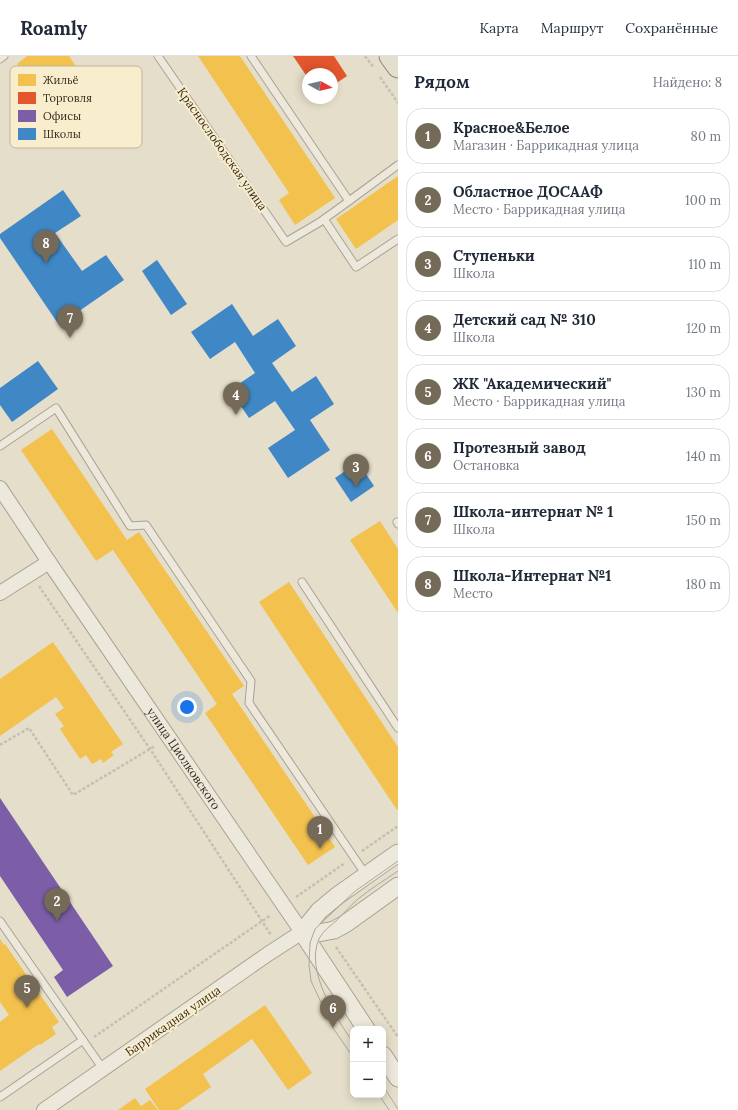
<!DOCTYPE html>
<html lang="ru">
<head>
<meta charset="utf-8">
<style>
  :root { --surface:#fff; --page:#f6f6f7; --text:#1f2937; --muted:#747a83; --line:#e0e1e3; --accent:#756a58 }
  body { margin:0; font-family:Lora,serif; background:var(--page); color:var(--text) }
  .controls { position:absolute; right:12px; bottom:12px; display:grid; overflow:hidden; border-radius:8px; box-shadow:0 2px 10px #0003 }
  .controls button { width:36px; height:36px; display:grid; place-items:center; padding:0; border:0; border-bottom:1px solid var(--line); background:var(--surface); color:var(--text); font:20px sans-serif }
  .compass { position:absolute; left:302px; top:12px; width:36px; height:36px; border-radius:50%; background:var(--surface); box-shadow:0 2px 10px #0003; rotate:98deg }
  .you { position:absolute; left:187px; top:651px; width:14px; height:14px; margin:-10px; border:3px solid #fff; border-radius:50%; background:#1a73e8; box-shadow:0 0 0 6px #1a73e833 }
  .badge { display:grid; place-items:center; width:26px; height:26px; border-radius:50%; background:var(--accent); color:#fff; font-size:13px; font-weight:700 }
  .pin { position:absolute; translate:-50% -33px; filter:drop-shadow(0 1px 2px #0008) }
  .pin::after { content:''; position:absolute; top:21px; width:14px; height:12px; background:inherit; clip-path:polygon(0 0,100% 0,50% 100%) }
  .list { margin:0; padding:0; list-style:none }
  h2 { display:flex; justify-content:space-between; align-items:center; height:52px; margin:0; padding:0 16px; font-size:17px }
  h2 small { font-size:13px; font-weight:400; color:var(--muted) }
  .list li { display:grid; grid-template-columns:26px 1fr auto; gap:12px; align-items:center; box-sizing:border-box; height:56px; margin:0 8px 8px; padding:0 8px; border:1px solid var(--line); border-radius:16px }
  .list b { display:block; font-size:15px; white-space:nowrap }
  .list p { margin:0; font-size:13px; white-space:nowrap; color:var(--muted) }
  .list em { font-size:13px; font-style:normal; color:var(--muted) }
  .map { position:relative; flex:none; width:398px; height:1054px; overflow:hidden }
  header { display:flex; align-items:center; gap:24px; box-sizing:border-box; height:56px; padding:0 20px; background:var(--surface); border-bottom:1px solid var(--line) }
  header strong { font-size:19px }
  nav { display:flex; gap:22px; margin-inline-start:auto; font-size:14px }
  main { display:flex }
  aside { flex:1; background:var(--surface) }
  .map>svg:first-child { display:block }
  .homes { fill:#f2c14e }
  .shops { fill:#e4572e }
  .offices { fill:#7b5ea7 }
  .schools { fill:#3f88c5 }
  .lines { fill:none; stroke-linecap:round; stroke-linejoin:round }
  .service-casing { stroke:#aaa293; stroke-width:9 }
  .minor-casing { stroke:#aaa293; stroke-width:16 }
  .tertiary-casing { stroke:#aaa293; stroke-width:19 }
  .primary-casing { stroke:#8f887a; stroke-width:23 }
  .path { stroke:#c5bfb3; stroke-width:2.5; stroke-dasharray:3 2; stroke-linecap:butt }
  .service { stroke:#ede8dc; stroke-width:7 }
  .minor { stroke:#ede8dc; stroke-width:14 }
  .tertiary { stroke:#ede8dc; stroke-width:17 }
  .primary { stroke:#e4decd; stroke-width:21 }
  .tram { stroke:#aba79d; stroke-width:1 }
  .labels { text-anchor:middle; stroke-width:4; stroke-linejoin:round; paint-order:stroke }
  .street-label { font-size:12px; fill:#382b1b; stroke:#f8eece }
  .key { fill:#f8eece; stroke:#beb498; stroke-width:1 }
  .key-label { font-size:11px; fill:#382b1b }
</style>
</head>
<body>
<header>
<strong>Roamly</strong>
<nav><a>Карта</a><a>Маршрут</a><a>Сохранённые</a></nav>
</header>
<main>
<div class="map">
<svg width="398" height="1054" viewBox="0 0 398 1054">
  <rect width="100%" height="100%" fill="#e5deca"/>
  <g class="homes">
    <path d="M27 0H69L85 24 47 51 17 8Z"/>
    <path d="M198 0H240L335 142 295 169 279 144 289 137Z"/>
    <path d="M398 120V164L356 193 336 163Z"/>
    <path d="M52 373 127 484 139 476 244 630 232 638 335 791 308 809 205 657 217 648 113 494 96 505 21 394Z"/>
    <path d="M380 465 398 493V557L350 484Z"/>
    <path d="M289 526 398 691V753L397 754 259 546Z"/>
    <path d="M53 586 123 688 111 696 114 699 103 707 101 703 92 708 86 699 80 703 60 673 64 670 55 658 64 652 56 641 0 680V623Z"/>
    <path d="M0 883 4 889 5 888 59 966 52 971 56 978 40 989 39 988 0 1015V966L9 959 0 946Z"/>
    <path d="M265 949 312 1017 288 1034 252 983 203 1018 211 1031 178 1054H159L145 1033Z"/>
    <path d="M135 1042 141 1050 150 1044 158 1054H118Z"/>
  </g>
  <path class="shops" d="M293 0H334L347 20 332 30V18H308V22Z"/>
  <path class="offices" d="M0 742 113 910 67 941 54 921 63 914 0 820Z"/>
  <g class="schools">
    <path d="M63 134 81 160 55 177 82 215 106 199 124 224 59 269 0 182V178Z"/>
    <path d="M157 204 187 248 171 259 142 215Z"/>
    <path d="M232 248 253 280 278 263 296 290 272 307 292 336 316 320 334 348 310 364 330 394 288 422 268 392 295 374 275 345 249 362 230 334 255 317 235 286 210 303 191 276Z"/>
    <path d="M38 305 58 333 12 366 0 349V332Z"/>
    <path d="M358 406 374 430 351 446 335 422Z"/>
  </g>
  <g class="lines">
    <g class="service-casing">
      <g id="service">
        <path d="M158 0 286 186 320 166 349 145 251 0"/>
        <path d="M0 3 4 0"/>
        <path d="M349 145 398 109"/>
        <path d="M324 163 356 211 398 183"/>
        <path d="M0 390 56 352 130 470 146 469 251 625 249 647 366 819"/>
        <path d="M397 466 398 468"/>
        <path d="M302 526 398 672"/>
        <path d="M0 865 103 1013"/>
        <path d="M0 1041 83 984"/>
      </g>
    </g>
    <g class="minor-casing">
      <g id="minor">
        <path id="s1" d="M0 432 49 506 302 876 268 898 44 1054"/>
        <path d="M0 537 49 506"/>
      </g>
    </g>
    <g class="tertiary-casing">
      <g id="tertiary">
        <path d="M302 876 319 855 337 840 398 797"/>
        <path d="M302 876 366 973"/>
        <path d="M302 876 313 878 334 874 345 868 398 830"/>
        <path d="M383 999 398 1022"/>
      </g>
    </g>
    <g class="primary-casing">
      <path id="primary" d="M390 0 398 11"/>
    </g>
    <g class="path">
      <path d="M365 0 374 12"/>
      <path d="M380 21 398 47"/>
      <path d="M39 530 150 693 271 879"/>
      <path d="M0 689 29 672 73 739 155 690"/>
      <path d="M362 795 398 770"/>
      <path d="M296 841 345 807"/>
      <path d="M336 891 398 981"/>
      <path d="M94 981 271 859"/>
    </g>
    <use href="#service" class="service"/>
    <use href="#minor" class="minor"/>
    <use href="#tertiary" class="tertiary"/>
    <use href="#primary" class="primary"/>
    <g class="tram">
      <path d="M353 986C335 961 305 914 319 883 323 875 330 870 336 865 343 858 350 850 358 843 370 833 385 824 398 815"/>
      <path d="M353 1001 333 972 311 925 309 909 310 887 315 873 354 836 398 805"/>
      <path d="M383 1030 398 1053"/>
      <path d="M379 1039 389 1054"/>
    </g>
  </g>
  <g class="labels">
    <g class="street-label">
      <text transform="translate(222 93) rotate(55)" y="4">Краснослободская улица</text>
      <text dy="4" stroke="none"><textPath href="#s1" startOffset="327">улица Циолковского</textPath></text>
      <text transform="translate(173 965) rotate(-35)" y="4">Баррикадная улица</text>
    </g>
  </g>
  <rect x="10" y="10" width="132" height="82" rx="6" class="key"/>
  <rect x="18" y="18" width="18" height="12" fill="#f2c14e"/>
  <rect x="18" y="36" width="18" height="12" fill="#e4572e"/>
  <rect x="18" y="54" width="18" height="12" fill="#7b5ea7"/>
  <rect x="18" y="72" width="18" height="12" fill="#3f88c5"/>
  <g class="key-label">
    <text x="43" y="28">Жильё</text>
    <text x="43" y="46">Торговля</text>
    <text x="43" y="64">Офисы</text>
    <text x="43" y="82">Школы</text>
  </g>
</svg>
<div class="controls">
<button>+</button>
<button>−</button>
</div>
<svg class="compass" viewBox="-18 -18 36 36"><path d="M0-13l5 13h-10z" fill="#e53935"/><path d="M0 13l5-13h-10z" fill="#747a83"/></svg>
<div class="you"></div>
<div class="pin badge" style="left:320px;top:793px">1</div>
<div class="pin badge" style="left:57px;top:865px">2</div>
<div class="pin badge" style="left:356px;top:431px">3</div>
<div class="pin badge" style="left:236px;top:359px">4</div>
<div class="pin badge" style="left:27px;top:952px">5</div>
<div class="pin badge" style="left:333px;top:972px">6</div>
<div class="pin badge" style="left:70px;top:282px">7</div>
<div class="pin badge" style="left:46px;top:207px">8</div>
</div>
<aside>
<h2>Рядом<small>Найдено: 8</small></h2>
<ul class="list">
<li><span class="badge">1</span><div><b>Красное&amp;Белое</b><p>Магазин · Баррикадная улица</p></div><em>80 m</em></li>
<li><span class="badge">2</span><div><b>Областное ДОСААФ</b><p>Место · Баррикадная улица</p></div><em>100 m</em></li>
<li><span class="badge">3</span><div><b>Ступеньки</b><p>Школа</p></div><em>110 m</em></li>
<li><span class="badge">4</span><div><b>Детский сад № 310</b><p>Школа</p></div><em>120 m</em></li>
<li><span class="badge">5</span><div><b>ЖК &quot;Академический&quot;</b><p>Место · Баррикадная улица</p></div><em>130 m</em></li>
<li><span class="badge">6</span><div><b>Протезный завод</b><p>Остановка</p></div><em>140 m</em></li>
<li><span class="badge">7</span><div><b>Школа-интернат № 1</b><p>Школа</p></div><em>150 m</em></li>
<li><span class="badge">8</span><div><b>Школа-Интернат №1</b><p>Место</p></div><em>180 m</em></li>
</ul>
</aside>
</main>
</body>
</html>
